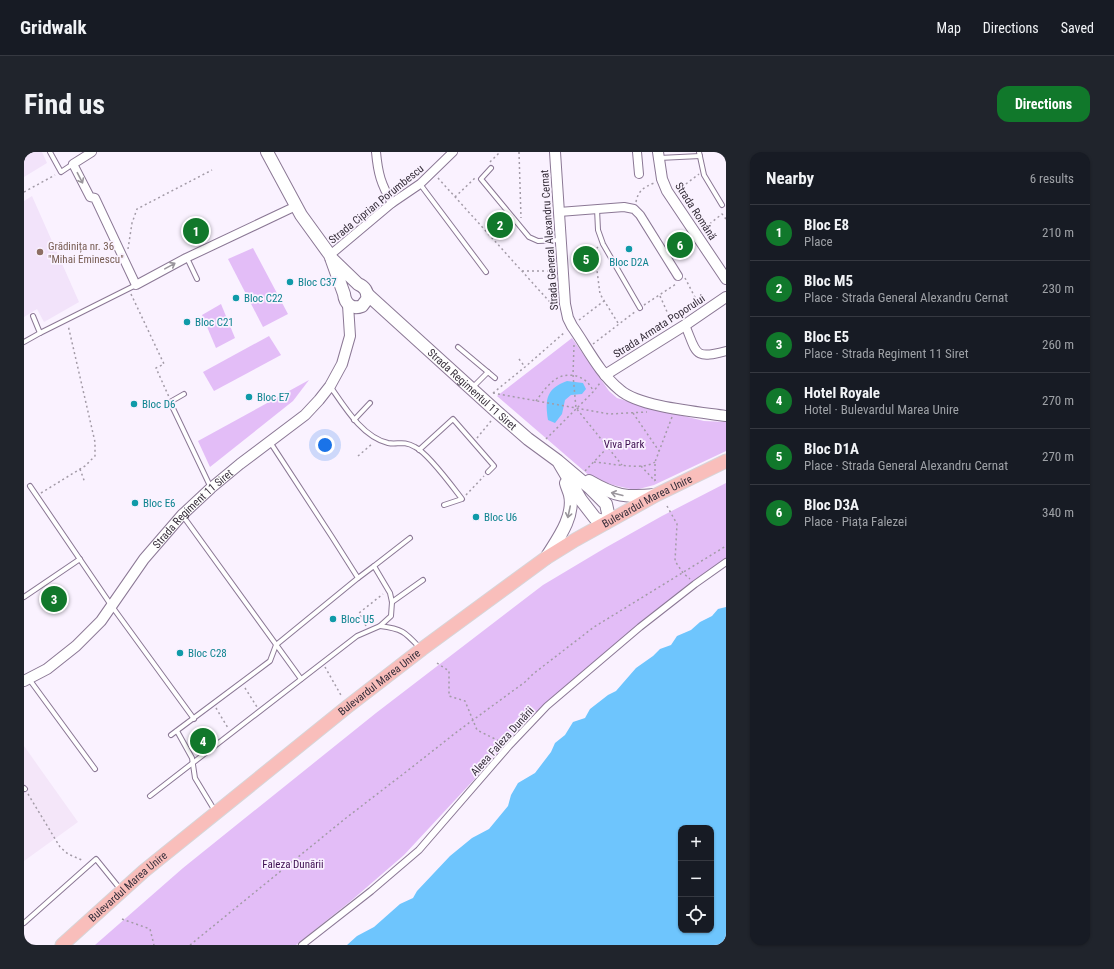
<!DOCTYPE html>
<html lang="en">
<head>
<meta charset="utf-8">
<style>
  :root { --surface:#171b24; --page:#20242c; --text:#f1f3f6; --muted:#9ea1a6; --line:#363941; --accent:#11782b }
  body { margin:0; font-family:"Roboto Condensed",sans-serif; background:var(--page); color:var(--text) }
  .controls { position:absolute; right:12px; bottom:12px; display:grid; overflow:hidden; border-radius:8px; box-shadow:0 1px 3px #0004 }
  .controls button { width:36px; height:36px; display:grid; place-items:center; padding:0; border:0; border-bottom:1px solid var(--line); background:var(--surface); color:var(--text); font:20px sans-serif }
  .you { position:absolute; left:301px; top:293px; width:14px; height:14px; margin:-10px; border:3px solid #fff; border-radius:50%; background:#1a73e8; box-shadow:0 0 0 6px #1a73e833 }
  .badge { display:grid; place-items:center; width:26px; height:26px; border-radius:50%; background:var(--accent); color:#fff; font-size:13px; font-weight:700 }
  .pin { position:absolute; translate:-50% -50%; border:2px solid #fff; box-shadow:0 1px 4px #0006 }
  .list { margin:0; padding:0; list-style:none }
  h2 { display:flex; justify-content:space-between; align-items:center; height:52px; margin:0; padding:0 16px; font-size:17px }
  h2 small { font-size:13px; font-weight:400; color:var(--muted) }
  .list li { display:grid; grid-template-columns:26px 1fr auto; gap:12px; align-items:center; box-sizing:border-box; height:56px; padding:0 16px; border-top:1px solid var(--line) }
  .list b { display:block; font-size:15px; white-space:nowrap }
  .list p { margin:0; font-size:13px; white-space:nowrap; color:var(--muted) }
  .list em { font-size:13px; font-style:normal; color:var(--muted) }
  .icon { flex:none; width:22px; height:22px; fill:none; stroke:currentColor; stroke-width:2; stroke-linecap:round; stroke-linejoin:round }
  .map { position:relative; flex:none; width:702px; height:793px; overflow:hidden; border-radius:12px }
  header { display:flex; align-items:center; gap:24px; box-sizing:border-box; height:56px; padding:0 20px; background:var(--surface); border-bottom:1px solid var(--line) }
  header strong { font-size:19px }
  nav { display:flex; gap:22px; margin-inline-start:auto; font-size:14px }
  .intro { display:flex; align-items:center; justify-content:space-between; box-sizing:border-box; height:96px; padding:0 24px }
  h1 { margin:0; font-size:28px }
  .button { padding:10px 18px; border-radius:12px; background:var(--accent); color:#fff; font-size:14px; font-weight:700 }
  main { display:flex; gap:24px; padding:0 24px }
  aside { flex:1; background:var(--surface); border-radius:12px; box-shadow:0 1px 3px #0004 }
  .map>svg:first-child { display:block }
  .commercial { fill:#f4e6f9 }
  .built { fill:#f2e3fa }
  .green { fill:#e3bdf7 }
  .water { fill:#6ec5fd; fill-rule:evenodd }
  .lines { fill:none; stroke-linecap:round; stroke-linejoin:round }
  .service-casing { stroke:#8b7895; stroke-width:6 }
  .pedestrian-casing { stroke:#8b7895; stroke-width:8 }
  .minor-casing { stroke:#8b7895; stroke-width:10 }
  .tertiary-casing { stroke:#8b7895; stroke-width:12 }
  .secondary-casing { stroke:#8b7895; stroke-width:14 }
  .primary-casing { stroke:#d7d5d8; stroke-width:15 }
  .path { stroke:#a39ba7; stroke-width:1.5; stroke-dasharray:2 3; stroke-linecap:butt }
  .service { stroke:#fff; stroke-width:4 }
  .pedestrian { stroke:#fff; stroke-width:6 }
  .minor { stroke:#fff; stroke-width:8 }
  .tertiary { stroke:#fff; stroke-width:10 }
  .secondary { stroke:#fff; stroke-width:12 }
  .primary { stroke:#f9bebb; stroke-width:13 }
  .oneway { stroke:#9a969c }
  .culture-dot { fill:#0f9aa8; stroke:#faf2ff; stroke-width:1.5 }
  .education-dot { fill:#8d6e63; stroke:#faf2ff; stroke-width:1.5 }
  .labels { text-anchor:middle; stroke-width:3.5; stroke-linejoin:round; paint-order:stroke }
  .street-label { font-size:11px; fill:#362e3a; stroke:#faf2ff }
  .education-label { font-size:11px; fill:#785e54; stroke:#faf2ff; text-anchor:start }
  .culture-label { font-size:11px; fill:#0d838f; stroke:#faf2ff; text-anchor:start }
  .park-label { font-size:11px; fill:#3d0e50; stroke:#faf2ff }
</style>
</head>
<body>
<header>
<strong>Gridwalk</strong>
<nav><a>Map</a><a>Directions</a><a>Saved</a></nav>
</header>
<div class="intro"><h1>Find us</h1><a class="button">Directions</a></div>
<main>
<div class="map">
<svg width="702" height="793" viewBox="0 0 702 793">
  <rect width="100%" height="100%" fill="#faf2ff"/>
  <path class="commercial" d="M0 594 54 670 0 709Z"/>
  <g class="built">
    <path d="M0 0H18L23 11 0 25Z"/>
    <path d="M8 44 55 150 20 170 13 157 0 165V49Z"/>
  </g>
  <g class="green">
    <path d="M229 96 264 162 239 175 204 107Z"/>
    <path d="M197 152 211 186 192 196 178 163Z"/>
    <path d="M245 184 257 203 190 239 179 220Z"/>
    <path d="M548 186 585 239 593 246 619 254 680 269 702 270V299L630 333 611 338 589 333 567 325 473 244Z"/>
    <path d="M285 228 269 249 186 315 174 289Z"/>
    <path d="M702 331V408L619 470 497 577 380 703 328 748 272 793H71L159 716 352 561 519 433 581 396 638 364Z"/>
  </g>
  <g class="water">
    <path d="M543 229 559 231 562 237 558 242 547 243 541 248 538 262 531 271 524 268C521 247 522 237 543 229Z"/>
    <path d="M702 455V793H323L333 784 350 775 376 752 389 746 393 739 426 704 448 686 465 677 484 654 487 643 494 631 511 621 527 600 531 591 541 583 549 570 561 566 566 557 584 543 592 539 612 516 629 504 636 497 647 493 653 484 667 478 676 470 688 464 694 457ZM657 676H687V778H657Z"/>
  </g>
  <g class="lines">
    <g class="service-casing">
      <g id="service">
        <path d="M26 0 37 20 49 12"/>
        <path d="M675 0 680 23 698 53"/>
        <path d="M635 6 676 4"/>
        <path d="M467 16 457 27 505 85 514 89 537 88"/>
        <path d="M396 32 462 120"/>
        <path d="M573 57 574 78 579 92 616 156"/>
        <path d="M163 106 173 127"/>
        <path d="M9 164 16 181 112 133"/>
        <path d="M0 190 16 181"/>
        <path d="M434 195 471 226"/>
        <path d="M306 234C320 254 338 285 364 291 374 293 379 288 391 295 404 301 428 334 438 347L420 353"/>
        <path d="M448 236 464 220"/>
        <path d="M160 242 146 250 187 336"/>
        <path d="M330 268 346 251"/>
        <path d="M395 298 429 267 470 314 464 320"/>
        <path d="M6 334 87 453 170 567"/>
        <path d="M159 364 277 527"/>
        <path d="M350 414 386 386"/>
        <path d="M0 445 56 407"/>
        <path d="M368 450 399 428"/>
        <path d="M356 474C379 477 381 480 396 496"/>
        <path d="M5 527 71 617"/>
        <path d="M153 579 168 606 171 626 191 659"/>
        <path d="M147 583 246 509 252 493 334 426"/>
        <path d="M0 636 1 637"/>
        <path d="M126 644 333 484 356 474 367 464 368 450 366 441 350 414 334 426 308 385 246 290"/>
        <path d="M0 771 72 707 97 738"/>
      </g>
    </g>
    <g class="pedestrian-casing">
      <path id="pedestrian" d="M278 793 347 739 395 698 485 594 523 554 616 475 671 432 702 410"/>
    </g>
    <g class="minor-casing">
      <g id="minor">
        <path d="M68 0 49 12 66 45 71 46 112 133 162 106 272 54"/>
        <path d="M352 0C354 22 357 32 368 51"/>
        <path d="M613 0 615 22"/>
        <path d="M535 60 600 55 610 57 616 63 654 124"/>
        <path d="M306 103 368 51 396 32 429 0"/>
        <path d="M661 173C673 201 669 208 702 199"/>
      </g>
    </g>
    <g class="tertiary-casing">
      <g id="tertiary">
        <path d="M531 0 541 152 544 166 548 174C563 195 575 221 596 238 615 255 675 260 702 264"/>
        <path d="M634 0 638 27 643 39 702 127"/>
        <path d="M581 223 661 173 702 145"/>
        <path id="s1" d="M0 529 23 517 52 494 77 469 120 407 158 363 187 336 216 312 281 263 295 248 306 234 318 212 326 184 324 153"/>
      </g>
    </g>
    <g class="secondary-casing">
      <g id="secondary">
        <path d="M243 0 277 63 306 103 320 142C321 152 328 158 338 154L344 146C343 139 341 135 334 132L307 106"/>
        <path id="s2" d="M343 142 473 260 504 287 534 309 566 336 582 352 584 361 582 371 571 366 557 348 534 309"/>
        <path d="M565 329C591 344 602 346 631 343"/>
        <path d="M522 406C533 388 551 365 546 343 545 339 543 335 542 331"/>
      </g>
    </g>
    <g class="primary-casing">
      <g id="primary">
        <path id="s3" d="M38 793 120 719 323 555 398 497 522 406 551 388 632 343 702 309"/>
      </g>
    </g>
    <g class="path">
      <path d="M495 0 497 66"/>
      <path d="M466 10 476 0"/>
      <path d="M414 26 533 158"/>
      <path d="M654 38 675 22"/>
      <path d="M0 40 31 23"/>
      <path d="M431 45 451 26"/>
      <path d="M612 50C614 39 620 35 630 31"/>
      <path d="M678 78 698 62 702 67"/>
      <path d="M574 95 573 96 571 103 576 142 594 171"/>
      <path d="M104 97 108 71 113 57 188 18"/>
      <path d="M498 119H530"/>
      <path d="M661 126 675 153"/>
      <path d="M107 142 140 212 132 216 145 245"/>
      <path d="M636 144 648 171"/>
      <path d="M620 153 652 132"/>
      <path d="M555 168 580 149"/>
      <path d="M569 192 612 159"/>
      <path d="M550 193 549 223 552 256 598 313"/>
      <path d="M495 207 501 215"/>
      <path d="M469 241 585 262 623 260"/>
      <path d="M469 241 501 215 541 180"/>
      <path d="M512 249C517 242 522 235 529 229 542 218 563 223 569 239"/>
      <path d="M609 261 635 299"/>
      <path d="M453 286 467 269"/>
      <path d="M522 287 569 240 576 231"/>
      <path d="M334 304 348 292"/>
      <path d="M570 310C585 311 618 319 631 310"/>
      <path d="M617 314 631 329"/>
      <path d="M56 317 61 331"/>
      <path d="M561 319 584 295"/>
      <path d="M631 329V310L648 265"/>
      <path d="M17 341 61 314 71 304V290L44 173"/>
      <path d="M442 343 460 324"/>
      <path d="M643 354 653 372 651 409 659 421 666 427"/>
      <path d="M342 474 335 461 359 442"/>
      <path d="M413 511 425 519V544L441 549 453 578 479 591"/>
      <path d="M301 515 318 545"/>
      <path d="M221 536 233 555"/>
      <path d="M192 556 204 576"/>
      <path d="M4 642 36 695 44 702 60 709"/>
      <path d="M98 767 126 777 130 793"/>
      <path d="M166 793 322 666 387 616 434 579 501 530 509 522 570 475 702 394"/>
    </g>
    <use href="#service" class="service"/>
    <use href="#pedestrian" class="pedestrian"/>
    <use href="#minor" class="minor"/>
    <use href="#tertiary" class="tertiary"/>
    <use href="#secondary" class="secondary"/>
    <use href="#primary" class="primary"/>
  </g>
  <defs><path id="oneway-shaft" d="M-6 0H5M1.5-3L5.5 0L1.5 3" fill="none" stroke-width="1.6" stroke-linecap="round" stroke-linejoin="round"/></defs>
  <g class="oneway">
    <use href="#oneway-shaft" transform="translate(56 26) rotate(63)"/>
    <use href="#oneway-shaft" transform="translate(146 114) rotate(-29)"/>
    <use href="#oneway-shaft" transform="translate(593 342) rotate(-166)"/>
    <use href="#oneway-shaft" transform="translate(545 360) rotate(102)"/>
  </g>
  <g class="culture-dot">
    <circle cx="605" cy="97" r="4"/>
    <circle cx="266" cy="130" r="4"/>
    <circle cx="212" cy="146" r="4"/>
    <circle cx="163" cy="170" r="4"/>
    <circle cx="225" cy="245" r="4"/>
    <circle cx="110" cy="252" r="4"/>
    <circle cx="111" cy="351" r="4"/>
    <circle cx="452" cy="365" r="4"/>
    <circle cx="309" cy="467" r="4"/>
    <circle cx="156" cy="501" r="4"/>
  </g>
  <circle class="education-dot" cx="16" cy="100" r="4"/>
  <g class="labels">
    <g class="street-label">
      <text transform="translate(352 52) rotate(-39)" y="4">Strada Ciprian Porumbescu</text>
      <text transform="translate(672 59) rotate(57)" y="4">Strada Română</text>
      <text transform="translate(525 88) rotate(-94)" y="4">Strada General Alexandru Cernat</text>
      <text transform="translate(635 174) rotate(-33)" y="4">Strada Armata Poporului</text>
      <text dy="4" stroke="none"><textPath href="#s2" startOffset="142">Strada Regimentul 11 Siret</textPath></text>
      <text dy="4" stroke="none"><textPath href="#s3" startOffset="736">Bulevardul Marea Unire</textPath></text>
      <text dy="4" stroke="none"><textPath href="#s1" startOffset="244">Strada Regiment 11 Siret</textPath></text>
      <text dy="4" stroke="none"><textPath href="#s3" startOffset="412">Bulevardul Marea Unire</textPath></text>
      <text transform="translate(478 589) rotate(-48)" y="4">Aleea Faleza Dunării</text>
      <text dy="4" stroke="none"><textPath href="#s3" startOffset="88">Bulevardul Marea Unire</textPath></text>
    </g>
    <g class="education-label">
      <text x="24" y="98">Grădinița nr. 36<tspan x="24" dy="13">"Mihai Eminescu"</tspan></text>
    </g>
    <g class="culture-label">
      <text x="605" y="114" text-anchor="middle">Bloc D2A</text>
      <text x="274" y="134">Bloc C37</text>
      <text x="220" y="150">Bloc C22</text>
      <text x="171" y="174">Bloc C21</text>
      <text x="233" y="249">Bloc E7</text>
      <text x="118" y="256">Bloc D6</text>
      <text x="119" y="355">Bloc E6</text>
      <text x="460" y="369">Bloc U6</text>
      <text x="317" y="471">Bloc U5</text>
      <text x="164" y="505">Bloc C28</text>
    </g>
    <g class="park-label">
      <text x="600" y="296">Viva Park</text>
      <text x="269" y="716">Faleza Dunării</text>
    </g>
  </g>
</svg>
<div class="controls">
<button>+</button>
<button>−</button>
<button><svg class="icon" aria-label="locate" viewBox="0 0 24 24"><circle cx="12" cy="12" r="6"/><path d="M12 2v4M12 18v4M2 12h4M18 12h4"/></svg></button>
</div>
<div class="you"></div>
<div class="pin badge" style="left:172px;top:79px">1</div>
<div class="pin badge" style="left:476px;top:73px">2</div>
<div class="pin badge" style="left:30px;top:447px">3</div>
<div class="pin badge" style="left:179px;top:589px">4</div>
<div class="pin badge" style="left:562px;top:107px">5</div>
<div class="pin badge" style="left:656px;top:93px">6</div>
</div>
<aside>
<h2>Nearby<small>6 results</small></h2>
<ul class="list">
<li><span class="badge">1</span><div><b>Bloc E8</b><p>Place</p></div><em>210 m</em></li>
<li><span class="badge">2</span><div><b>Bloc M5</b><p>Place · Strada General Alexandru Cernat</p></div><em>230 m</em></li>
<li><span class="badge">3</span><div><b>Bloc E5</b><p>Place · Strada Regiment 11 Siret</p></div><em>260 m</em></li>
<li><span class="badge">4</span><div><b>Hotel Royale</b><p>Hotel · Bulevardul Marea Unire</p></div><em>270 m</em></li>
<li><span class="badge">5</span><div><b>Bloc D1A</b><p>Place · Strada General Alexandru Cernat</p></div><em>270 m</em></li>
<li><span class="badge">6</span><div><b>Bloc D3A</b><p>Place · Piața Falezei</p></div><em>340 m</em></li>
</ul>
</aside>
</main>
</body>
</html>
